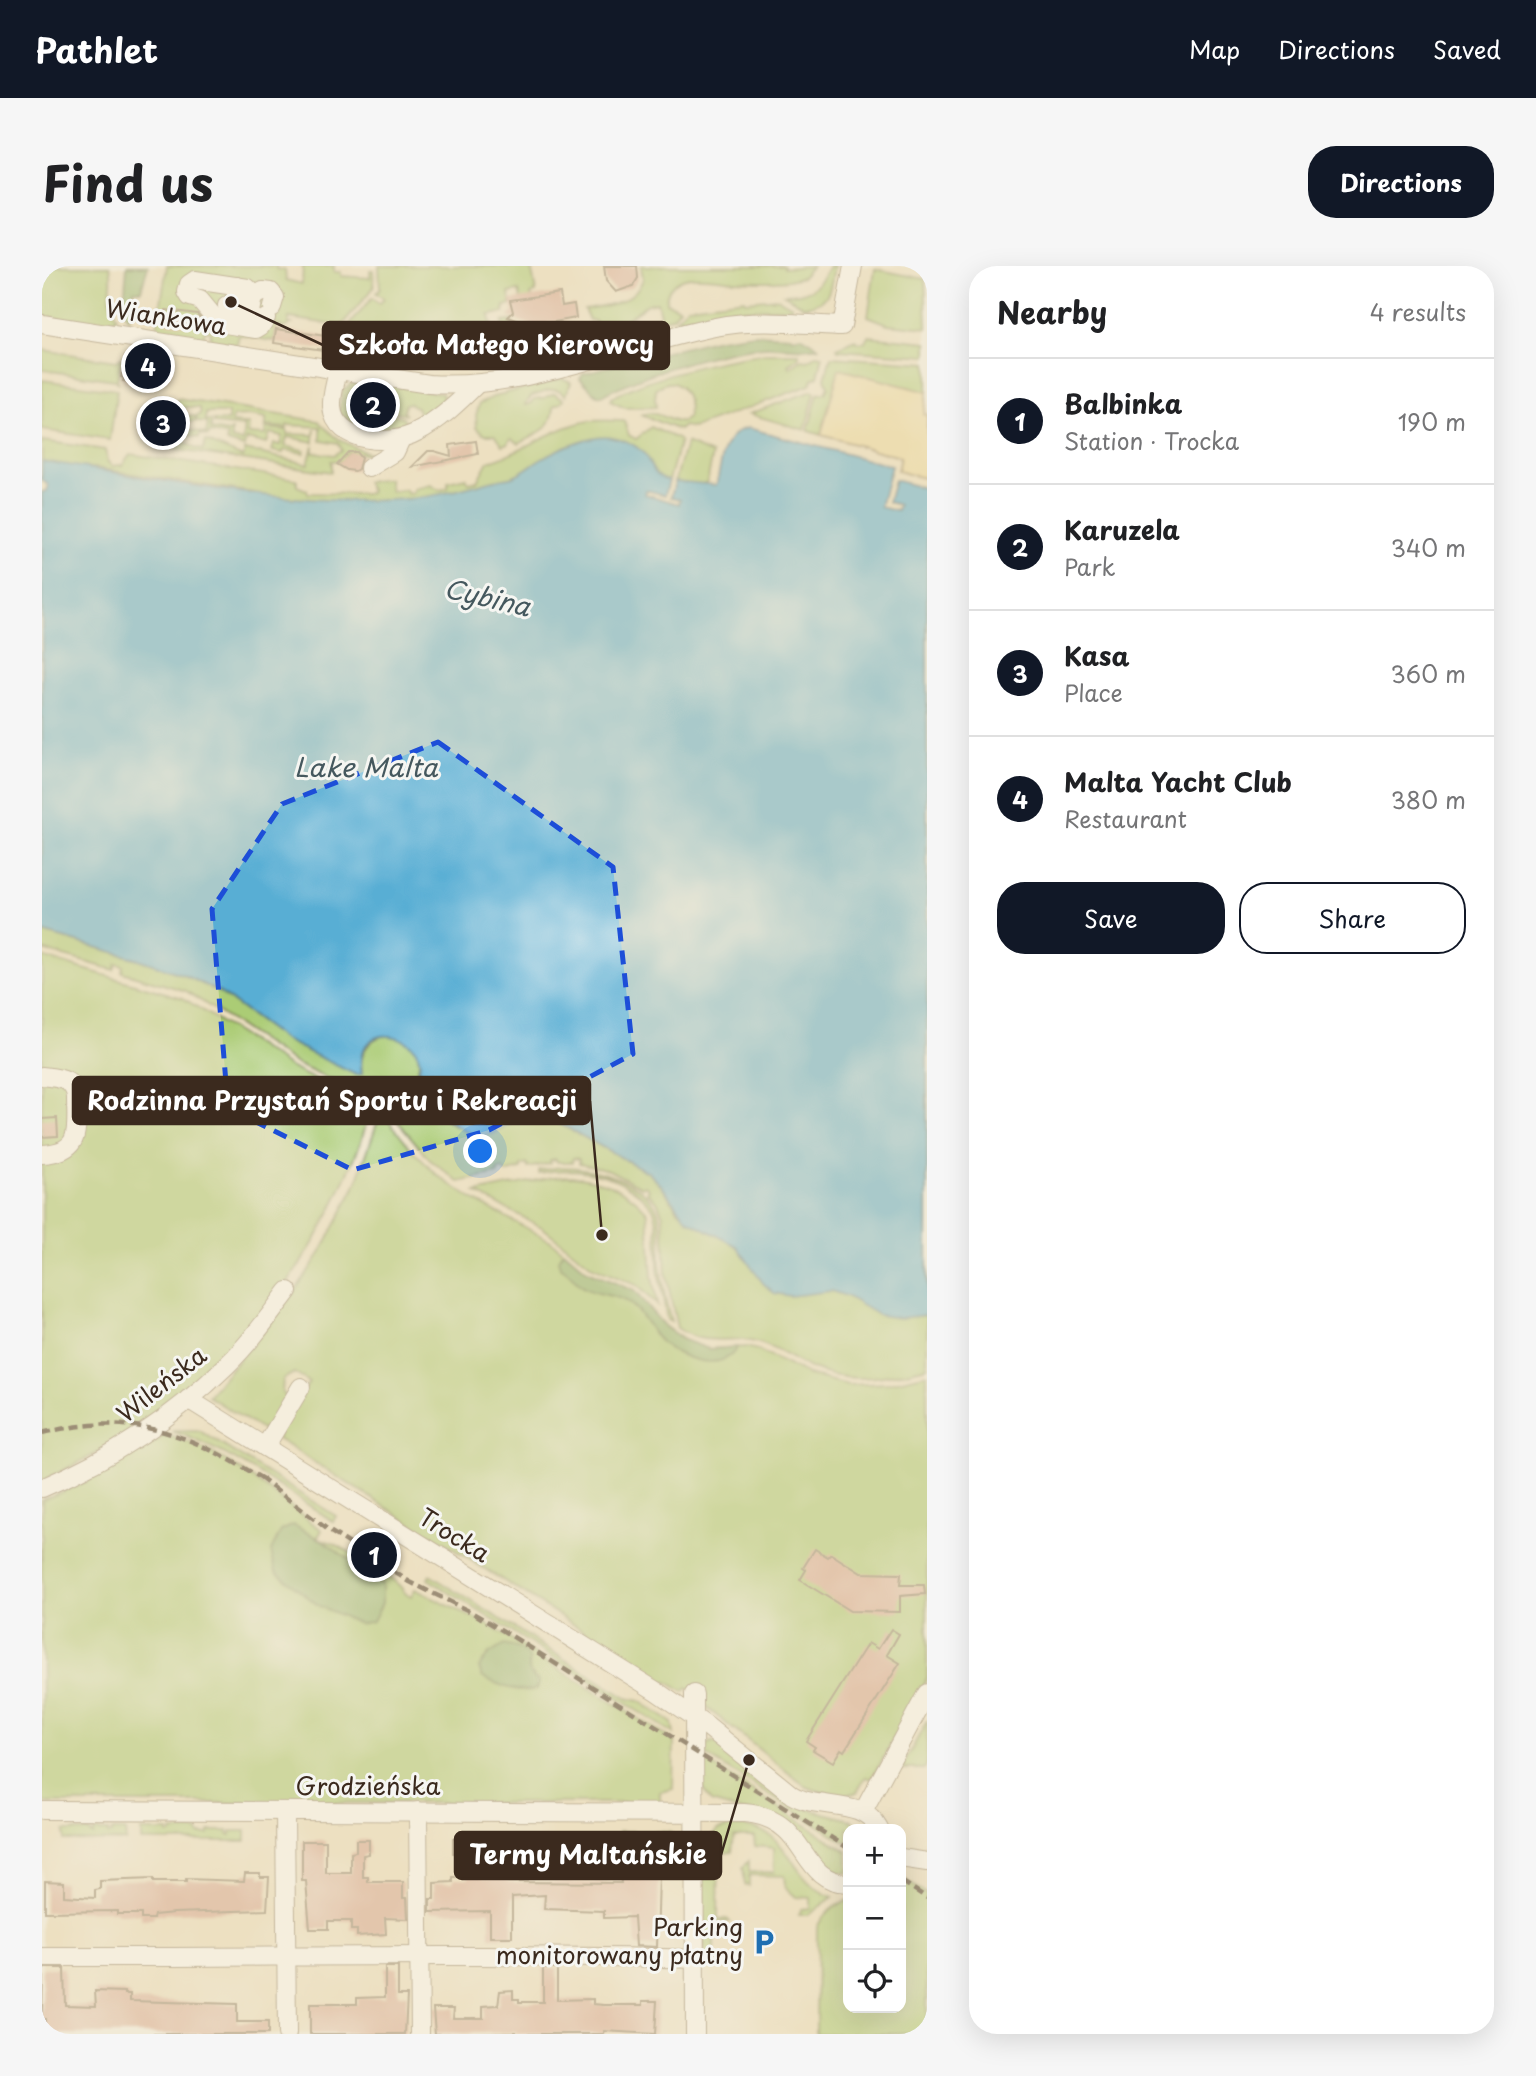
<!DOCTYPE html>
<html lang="en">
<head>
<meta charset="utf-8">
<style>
  :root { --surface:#fff; --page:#f6f6f6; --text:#202124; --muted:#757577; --line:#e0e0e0; --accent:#111827 }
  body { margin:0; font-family:"Playpen Sans",sans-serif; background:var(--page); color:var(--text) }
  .controls { position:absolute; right:21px; bottom:21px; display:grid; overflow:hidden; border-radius:14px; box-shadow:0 7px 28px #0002 }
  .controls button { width:63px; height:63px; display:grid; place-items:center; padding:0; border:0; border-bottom:2px solid var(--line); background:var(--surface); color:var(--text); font:35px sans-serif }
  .you { position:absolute; left:439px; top:886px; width:24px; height:24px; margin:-18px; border:5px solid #fff; border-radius:50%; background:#1a73e8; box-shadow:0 0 0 10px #1a73e833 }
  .badge { display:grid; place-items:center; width:46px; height:46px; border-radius:50%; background:var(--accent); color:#fff; font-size:23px; font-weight:700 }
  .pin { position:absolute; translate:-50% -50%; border:4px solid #fff; box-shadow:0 2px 7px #0006 }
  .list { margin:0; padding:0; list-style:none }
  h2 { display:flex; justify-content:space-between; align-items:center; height:91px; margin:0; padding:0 28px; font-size:30px }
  h2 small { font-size:23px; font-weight:400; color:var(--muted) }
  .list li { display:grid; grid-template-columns:46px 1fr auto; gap:21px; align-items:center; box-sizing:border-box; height:126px; padding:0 28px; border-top:2px solid var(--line) }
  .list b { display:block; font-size:26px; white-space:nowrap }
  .list p { margin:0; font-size:23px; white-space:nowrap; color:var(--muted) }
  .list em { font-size:23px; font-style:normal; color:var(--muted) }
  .actions { display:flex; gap:14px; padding:21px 28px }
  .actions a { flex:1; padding:16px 0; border:2px solid var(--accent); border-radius:28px; text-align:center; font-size:24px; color:var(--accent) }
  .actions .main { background:var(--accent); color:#fff }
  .icon { flex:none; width:38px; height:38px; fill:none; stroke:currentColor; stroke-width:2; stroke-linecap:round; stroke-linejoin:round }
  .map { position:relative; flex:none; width:885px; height:1768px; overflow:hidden; border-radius:28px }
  header { display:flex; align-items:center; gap:42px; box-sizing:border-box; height:98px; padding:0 35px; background:var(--accent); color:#fff }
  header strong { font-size:33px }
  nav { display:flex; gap:38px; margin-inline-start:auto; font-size:24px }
  .intro { display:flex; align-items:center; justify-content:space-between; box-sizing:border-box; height:168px; padding:0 42px }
  h1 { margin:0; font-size:49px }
  .button { padding:18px 32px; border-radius:28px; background:var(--accent); color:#fff; font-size:24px; font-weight:700 }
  main { display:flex; gap:42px; padding:0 42px }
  aside { flex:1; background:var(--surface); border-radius:28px; box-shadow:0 7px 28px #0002 }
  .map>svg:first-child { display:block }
  .green { fill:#abcc74; stroke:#737b49; stroke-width:2 }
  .forest { fill:#88b066; stroke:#626d42; stroke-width:2 }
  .sand { fill:#eeda9e; stroke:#94825e; stroke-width:2 }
  .water { fill:#58aed4; stroke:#4a6c79; stroke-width:2 }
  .building { fill:#d8a693 }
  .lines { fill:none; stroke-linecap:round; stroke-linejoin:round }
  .minor-casing { stroke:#948570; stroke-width:20 }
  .minor { stroke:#fff; stroke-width:18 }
  .rail { stroke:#3b2a1e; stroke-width:4.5; stroke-dasharray:10 5; stroke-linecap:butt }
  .marked { fill:none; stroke:#1d4ed8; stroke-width:5; stroke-dasharray:14 9; stroke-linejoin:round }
  .labels { text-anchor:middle; stroke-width:6; stroke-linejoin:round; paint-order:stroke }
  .street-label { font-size:24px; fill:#3b2a1e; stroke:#f6f6f2 }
  .poi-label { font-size:24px; fill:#3b2a1e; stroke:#f6f6f2; text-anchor:end }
  .water-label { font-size:26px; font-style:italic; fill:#45585e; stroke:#f6f6f2 }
  .leader { fill:none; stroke:#3b2a1e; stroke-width:2.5 }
  .callout-dot { fill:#3b2a1e; stroke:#f6f6f2; stroke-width:2.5 }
  .callout { fill:#3b2a1e; stroke:#3b2a1e; stroke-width:2.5 }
  .callout-label { font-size:26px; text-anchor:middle; font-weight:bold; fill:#fff }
</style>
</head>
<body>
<header>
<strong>Pathlet</strong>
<nav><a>Map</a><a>Directions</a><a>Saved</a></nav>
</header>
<div class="intro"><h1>Find us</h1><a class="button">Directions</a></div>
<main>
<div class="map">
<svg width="885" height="1768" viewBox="0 0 885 1768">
  <rect width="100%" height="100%" fill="#f6f6f2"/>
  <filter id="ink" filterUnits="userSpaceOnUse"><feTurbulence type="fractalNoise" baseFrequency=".0143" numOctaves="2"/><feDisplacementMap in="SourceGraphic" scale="14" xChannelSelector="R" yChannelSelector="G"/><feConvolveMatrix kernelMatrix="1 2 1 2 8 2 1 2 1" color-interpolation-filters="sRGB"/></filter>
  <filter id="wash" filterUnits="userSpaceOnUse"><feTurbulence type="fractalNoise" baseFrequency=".00686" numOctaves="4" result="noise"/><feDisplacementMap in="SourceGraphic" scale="28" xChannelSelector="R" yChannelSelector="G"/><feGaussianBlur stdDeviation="1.57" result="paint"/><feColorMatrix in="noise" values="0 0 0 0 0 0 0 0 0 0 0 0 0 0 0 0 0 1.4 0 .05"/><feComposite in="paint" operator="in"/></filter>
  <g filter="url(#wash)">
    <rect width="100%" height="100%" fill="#ede0c1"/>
    <g class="green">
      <path d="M0 0H68C73 22 62 29 75 51L66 60 0 50Z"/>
      <path d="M125 0H234V3L243 4 244 14 260 18 261 0H292V6H299V10L328 12V4H331L332 21 300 60 247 52 246 58H249L242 62 235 59 232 75 197 69 195 79 168 74 169 65 163 64 161 73 114 67Z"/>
      <path d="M337 0H489L494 26 489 28 493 48 483 50 477 25 467 27 469 39 463 40 462 47 447 49 452 77 464 75 460 56 470 55 471 88 391 103 343 96 346 83 339 82V68L317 66V68H309L303 73 307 60 330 32 337 38 342 33 334 27 338 23Z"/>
      <path d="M599 0H742V2L770 0 760 11 747 14C729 16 710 15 692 14 668 12 626 0 624 36L638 42 631 51 619 53 615 36 605 38 578 57 556 63 554 55 547 54 542 43C564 40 592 37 601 13Z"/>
      <path d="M787 0H792C788 23 790 37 762 40L742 28C771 27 773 25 787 0Z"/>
      <path d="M833 3 883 13 885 62 846 58 826 50Z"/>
      <path d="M736 32 750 40 749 42 689 43 633 55 646 40 702 33 703 35Z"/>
      <path d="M826 70 885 76V90L796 84 795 82 814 74 816 77 823 76Z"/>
      <path d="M0 84 74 95 80 91 75 114 77 118 73 114 0 104Z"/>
      <path d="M724 88H757V92L747 99 748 102 760 94 766 95 774 89 781 90 776 110 770 113 768 119 652 162 642 160 637 164 599 149C616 142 630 159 640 156 657 151 640 98 614 124L613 133 614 141 583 142 568 135 569 132C609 109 678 94 724 88Z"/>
      <path d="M789 91 885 97V126L797 104 779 169 766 165 776 128 783 127 786 121 783 112Z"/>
      <path d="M520 112 529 116 524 129C511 117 505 126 490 129L484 137V139L490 137 492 133 502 132 512 127 522 133 519 137 512 140C511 164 497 166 477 177L470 172 467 174V177L461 179 453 168H443L435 161 434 149 438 137 457 129Z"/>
      <path d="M0 114 75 124 68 174 0 164Z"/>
      <path d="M313 114 400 127C405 140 393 145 383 152L378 150 376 143 367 137 363 138 361 146 364 149 350 144C352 104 295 120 318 153 330 161 341 159 349 147L360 151 368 160C343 171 314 167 297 146L300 125Z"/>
      <path d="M770 125 773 127 763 164 707 148Z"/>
      <path d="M136 133 277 155 297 174 330 189 306 186 299 195H289V206L134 184 116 169 105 171 106 167 118 162 122 164 120 167 131 178 137 179 140 174 152 182 161 184 164 175 201 191 203 184 266 198 271 179V186L292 189 299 184 296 177 279 174V161L245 159V162L224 160V153L208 150 191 151 190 157 201 158V161L172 158V155H186V147H164V157L155 156V150L159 149 158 142 146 141 139 143 141 152H139L137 145H134Z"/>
      <path d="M153 150V156H145V163L164 168 166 155H169V164L186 167 190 165V173L201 176 203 158H207L206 168 223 169V162L245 164V168L272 169 273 163 272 176 245 171 243 180 262 184V187L242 184 241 187 230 185 232 178 238 179 240 170 227 167 224 178 205 173 203 181 185 176 186 170 168 167 166 170 158 168 157 172 141 168 143 151Z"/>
      <path d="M582 155 587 169 594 173 609 161 636 173 638 175 627 214 619 212 610 204 501 198 445 226 300 241 296 235 230 236 219 228 53 202 0 201V175L63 184 65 195 70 200 80 199 88 188 255 213V220L265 224 266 227 324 228 329 226 324 216 347 213 349 226 364 224 366 228 372 227V223L389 219 397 224 406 222V216L424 212 427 217 435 215 446 195C479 187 505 165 538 157 551 153 568 155 582 155Z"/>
      <path d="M644 177 671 188 665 216 629 231Z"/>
      <path d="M0 666 96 693 142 709 177 726 242 774 320 808C312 760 375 757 377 796 377 807 370 813 368 821L350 825 334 835 254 798 144 725 80 706 81 700 74 698 72 704 0 684Z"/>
      <path d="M0 691 141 732 251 803 317 835 326 845C324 869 308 903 298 925 253 1027 173 1113 80 1173 55 1189 26 1201 0 1215Z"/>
      <path d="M370 832 379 834 412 860 457 865 475 854 493 849 507 852 606 906 620 920 636 944 695 980 885 1024V1101C845 1111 806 1119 768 1102 748 1093 729 1078 708 1075 678 1070 663 1081 635 1062L624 1009 621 949 615 935 605 926 607 923 603 919 600 921 567 904 537 897V893L531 892 530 896H515L514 893 508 894V897L486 902 485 898 479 900V903L463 907 461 903 455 905 456 908 417 916 387 893 344 841 350 836Z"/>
      <path d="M341 847 372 886 395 909 430 933 509 975 545 1005 592 1025 622 1060 648 1078 667 1083 705 1081 715 1084 766 1109 806 1119 847 1117 885 1108V1412L830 1513 824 1511 815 1526C801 1532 776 1526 763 1520L660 1438V1432L645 1422 642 1426 625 1416 620 1418 603 1403 235 1173 236 1167 267 1116 252 1107 241 1113 240 1127 245 1131 225 1167 166 1130 251 1028 279 986 314 919 338 848Z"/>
      <path d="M519 901C549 901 600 913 615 943 622 958 617 981 618 997 620 1018 624 1037 629 1056L625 1054 616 1005 615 956 612 944C586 908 538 899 497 907V904Z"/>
      <path d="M530 910C558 913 588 923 606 947L610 1011 615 1039 594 1019 551 1001 500 961 434 927 510 911Z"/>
      <path d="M130 1165H158L294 1250 291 1255C239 1222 189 1185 130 1165Z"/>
      <path d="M119 1168C182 1182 229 1227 280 1264L276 1271C281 1275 285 1274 291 1277 306 1285 357 1313 362 1326L369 1330 373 1323 446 1359 632 1475 631 1523 618 1526V1537H0V1234L42 1216 107 1176H113L120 1171Z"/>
      <path d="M388 1309 584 1432 597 1435 630 1457 632 1468 386 1313Z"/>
      <path d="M885 1455V1498L882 1503H859Z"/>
      <path d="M669 1477H673L766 1543 809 1554 823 1563H806V1578L660 1487 663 1480Z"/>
      <path d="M660 1493 806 1586V1607L795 1606 787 1601 750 1559 669 1536C657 1525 661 1508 660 1493Z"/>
      <path d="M690 1560C754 1559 742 1614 791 1631L766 1649H757L759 1643 768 1642V1632L754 1631 743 1621 742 1610 707 1609V1620L703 1619 701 1601 707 1595V1606H732V1582L713 1580 712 1570H692L690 1586 677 1587 676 1653H685L688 1656H678L672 1661V1696L670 1702 662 1695 661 1579H665V1574L676 1564Z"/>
      <path d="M22 1565H47L48 1568 51 1569V1565H66V1569L69 1568 70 1565H83L84 1575 22 1574Z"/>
      <path d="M99 1565H126V1568H129L130 1565H156L157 1568H167V1565H186V1568L189 1569V1565H204V1575H99Z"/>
      <path d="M577 1565 627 1566 631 1569 632 1580H623L622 1574 577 1573Z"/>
      <path d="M859 1611 885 1629V1768H774L775 1661C782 1648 792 1639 806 1634V1742H859Z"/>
    </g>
    <g class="forest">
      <path d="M85 0H106L99 24H92L87 54 81 46Z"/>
      <path d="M713 68 749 70 750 72 759 70 777 81C761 85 740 80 724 81 677 84 600 108 559 130L555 129 538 112 541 107 676 73Z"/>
      <path d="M522 985 545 1005 592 1025 622 1060 639 1073 667 1083 695 1081C682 1108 637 1093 619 1076 606 1064 600 1044 583 1035 571 1028 554 1029 542 1022 531 1016 532 1008 518 1001L516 994Z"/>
      <path d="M251 1259 282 1275 340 1318V1337L331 1355 318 1358 277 1340 234 1305 229 1285 239 1265Z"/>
      <path d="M462 1379C474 1381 482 1383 488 1394 485 1405 489 1409 497 1416L495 1423C476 1428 457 1419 440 1411L437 1401 446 1389Z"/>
    </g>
    <path class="sand" d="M797 103 885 126 881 148 885 149V213L855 205 858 191 779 169Z"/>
    <path class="water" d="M706 162 849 200 838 241 855 245 857 239 846 236 852 214 885 223V1049L858 1052 836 1049 804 1030 789 1025 748 1030 732 1027 721 1017 695 980 646 954 620 920 606 906 507 852C471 844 462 873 435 869 409 865 395 837 370 832L367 819C410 775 308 740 320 808L314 809 242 774 177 726 142 709 96 693 0 666V226L4 225 6 219 0 214V195C124 213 250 244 375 232 402 229 426 221 452 214 459 212 467 212 473 209 483 205 491 197 500 192 517 182 551 167 570 171 581 173 595 179 602 188 611 200 611 210 627 214L623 229 604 224 603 228 637 238 638 233 629 231 633 215 674 219C680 198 680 166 706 162Z"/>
    <g id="blocks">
      <g class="building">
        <path d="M562 0H595L596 12 591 20 574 26 564 15Z"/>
        <path d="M518 27 520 40 532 38 534 52 506 57 503 80 493 87 485 86 479 76 490 59 466 51 471 46 468 34Z"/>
        <path d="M124 44 155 48 158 51 146 59 122 56Z"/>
        <path d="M234 63 284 70V65L298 67 296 86 232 77Z"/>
        <path d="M90 85 123 89 127 91 131 103 125 115 108 116 103 120 81 115 82 112 79 111 83 90Z"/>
        <path d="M434 175 436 188 370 201 386 185H392L409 190 408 179Z"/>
        <path d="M306 186H314L319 192 316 203 313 205 305 204 295 198Z"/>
        <path d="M15 852 16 870 0 871V853Z"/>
        <path d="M773 1283 786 1291 789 1288 819 1307 859 1308 858 1319H882L883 1328 858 1330V1346L808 1345 758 1314 764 1304 761 1302Z"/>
        <path d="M849 1363 857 1368 845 1389 858 1397 802 1485 799 1483 791 1496 771 1484 773 1481 764 1475 826 1377 836 1383Z"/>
        <path d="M411 1573H441V1612H466V1616L579 1617 578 1589H590V1610H617L615 1681 594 1680 592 1651 562 1652V1645L502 1643 503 1629 470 1631V1671H448V1645L388 1646V1633H392V1617L411 1616V1612H426L428 1609V1587H411Z"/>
        <path d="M314 1574H327V1588L321 1589V1611H326V1616H361V1632H365L366 1653 343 1652 344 1668 315 1670V1664H309V1655H286V1663H268L264 1615H260V1575H284V1607H309V1587L314 1586Z"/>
        <path d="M203 1607H218V1611H227L225 1644 132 1647 112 1649 111 1653H99V1648H75V1645L3 1646V1615L22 1616V1630L53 1632V1624L58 1623V1615L111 1613V1616H144V1613L202 1615Z"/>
        <path d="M343 1701H356V1729H365L363 1768H268V1738H315V1732L343 1731Z"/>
        <path d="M1 1702H22L23 1739 54 1740 53 1725 83 1726V1728H88V1735L195 1738V1756H226V1768H3V1753H0Z"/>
        <path d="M501 1702H515V1734L551 1733V1738L562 1739H601V1735H615L613 1768 562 1765V1768H474V1766L393 1768 391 1742H412L411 1752H441V1740L456 1739 458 1725 471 1724V1733H477V1736H501Z"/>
      </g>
    </g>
  </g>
  <g filter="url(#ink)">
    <use href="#blocks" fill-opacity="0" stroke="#948570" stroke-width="2"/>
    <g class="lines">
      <g class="minor-casing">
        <g id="minor">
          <path d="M213 29 206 22 153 14 147 18 145 26 148 31 158 34 177 57 214 63 219 60 224 52"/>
          <path d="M193 35 185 40 186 45 191 48 196 45 198 42 193 35 195 20"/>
          <path d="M0 58 387 118C485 124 578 80 673 61 714 53 757 58 800 60L811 0"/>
          <path d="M205 61 211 31 221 25 229 26 233 31 230 41"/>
          <path d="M296 104C294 116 289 129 290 141 293 178 350 180 375 166 397 155 417 136 434 119"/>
          <path d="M327 202 353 186 359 173"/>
          <path d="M0 810C16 812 32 812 34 831 34 864 41 886 0 888"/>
          <path d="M146 1133 614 1425 666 1461 750 1529C777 1545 821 1531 837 1563"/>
          <path d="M223 1181 259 1121"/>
          <path d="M0 1222C68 1193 131 1152 184 1100 208 1077 227 1050 246 1025"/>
          <path d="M652 1428 653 1768"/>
          <path d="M0 1544 702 1547C716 1548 732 1553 743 1563 765 1582 770 1617 806 1617"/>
          <path d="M243 1545 245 1768"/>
          <path d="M376 1545 378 1768"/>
          <path d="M821 1546 885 1427"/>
          <path d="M859 1592 885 1596"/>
          <path d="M0 1691C218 1692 435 1687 653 1693"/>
        </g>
      </g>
      <use href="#minor" class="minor"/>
      <g class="rail">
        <path d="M0 1167C94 1145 145 1167 224 1215"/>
        <path d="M217 1211 289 1266 368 1316 431 1347 468 1369 806 1582"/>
        <path d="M859 1615 885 1632"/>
      </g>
    </g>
  </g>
  <path d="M0 0H885V1768H0ZM396 476 571 601 591 788 447 864 311 904 186 842 170 643 240 538Z" fill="#ede0c1" fill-opacity=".55" fill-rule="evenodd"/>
  <path class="marked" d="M396 476 571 601 591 788 447 864 311 904 186 842 170 643 240 538Z"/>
  <defs>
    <g id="parking-bare" transform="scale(2.1)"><path d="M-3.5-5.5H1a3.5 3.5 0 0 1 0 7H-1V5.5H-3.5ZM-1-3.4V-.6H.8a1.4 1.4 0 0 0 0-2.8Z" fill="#1f6fb2" stroke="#f6f6f2" stroke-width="2.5" paint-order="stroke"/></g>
  </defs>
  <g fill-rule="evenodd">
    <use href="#parking-bare" x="722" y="1676"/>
  </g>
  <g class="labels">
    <g class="street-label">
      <text transform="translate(124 52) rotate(9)" y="8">Wiankowa</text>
      <text transform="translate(120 1119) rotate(-38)" y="8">Wileńska</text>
      <text transform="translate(412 1270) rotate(32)" y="8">Trocka</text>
      <text x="326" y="1529">Grodzieńska</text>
    </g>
    <g class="poi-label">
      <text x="701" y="1670">Parking<tspan x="701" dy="28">monitorowany płatny</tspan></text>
    </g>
    <g class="water-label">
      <text transform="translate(445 332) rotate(13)" y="9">Cybina</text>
      <text x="324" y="511">Lake Malta</text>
    </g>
  </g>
  <path class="leader" d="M189 36L281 79M560 969L548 835M707 1494L679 1589"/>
  <g class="callout-dot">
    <circle cx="189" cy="36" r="7"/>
    <circle cx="560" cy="969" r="7"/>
    <circle cx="707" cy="1494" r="7"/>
  </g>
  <g class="callout">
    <rect x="281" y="56" width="346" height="47" rx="7"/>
    <rect x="31" y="811" width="517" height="47" rx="7"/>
    <rect x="413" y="1566" width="266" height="47" rx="7"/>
  </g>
  <g class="callout-label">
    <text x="454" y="88">Szkoła Małego Kierowcy</text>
    <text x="290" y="844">Rodzinna Przystań Sportu i Rekreacji</text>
    <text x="546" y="1598">Termy Maltańskie</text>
  </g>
</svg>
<div class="controls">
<button>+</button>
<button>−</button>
<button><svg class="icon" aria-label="locate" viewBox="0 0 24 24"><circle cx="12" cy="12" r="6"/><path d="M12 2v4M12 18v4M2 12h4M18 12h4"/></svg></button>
</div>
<div class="you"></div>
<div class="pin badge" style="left:332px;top:1289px">1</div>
<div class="pin badge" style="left:331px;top:139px">2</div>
<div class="pin badge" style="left:121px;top:157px">3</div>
<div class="pin badge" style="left:106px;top:100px">4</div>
</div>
<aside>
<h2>Nearby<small>4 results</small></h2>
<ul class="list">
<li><span class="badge">1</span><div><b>Balbinka</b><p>Station · Trocka</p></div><em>190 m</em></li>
<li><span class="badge">2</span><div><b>Karuzela</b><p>Park</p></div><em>340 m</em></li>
<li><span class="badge">3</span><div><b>Kasa</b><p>Place</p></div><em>360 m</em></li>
<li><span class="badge">4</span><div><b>Malta Yacht Club</b><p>Restaurant</p></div><em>380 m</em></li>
</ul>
<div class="actions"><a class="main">Save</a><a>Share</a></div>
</aside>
</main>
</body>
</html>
